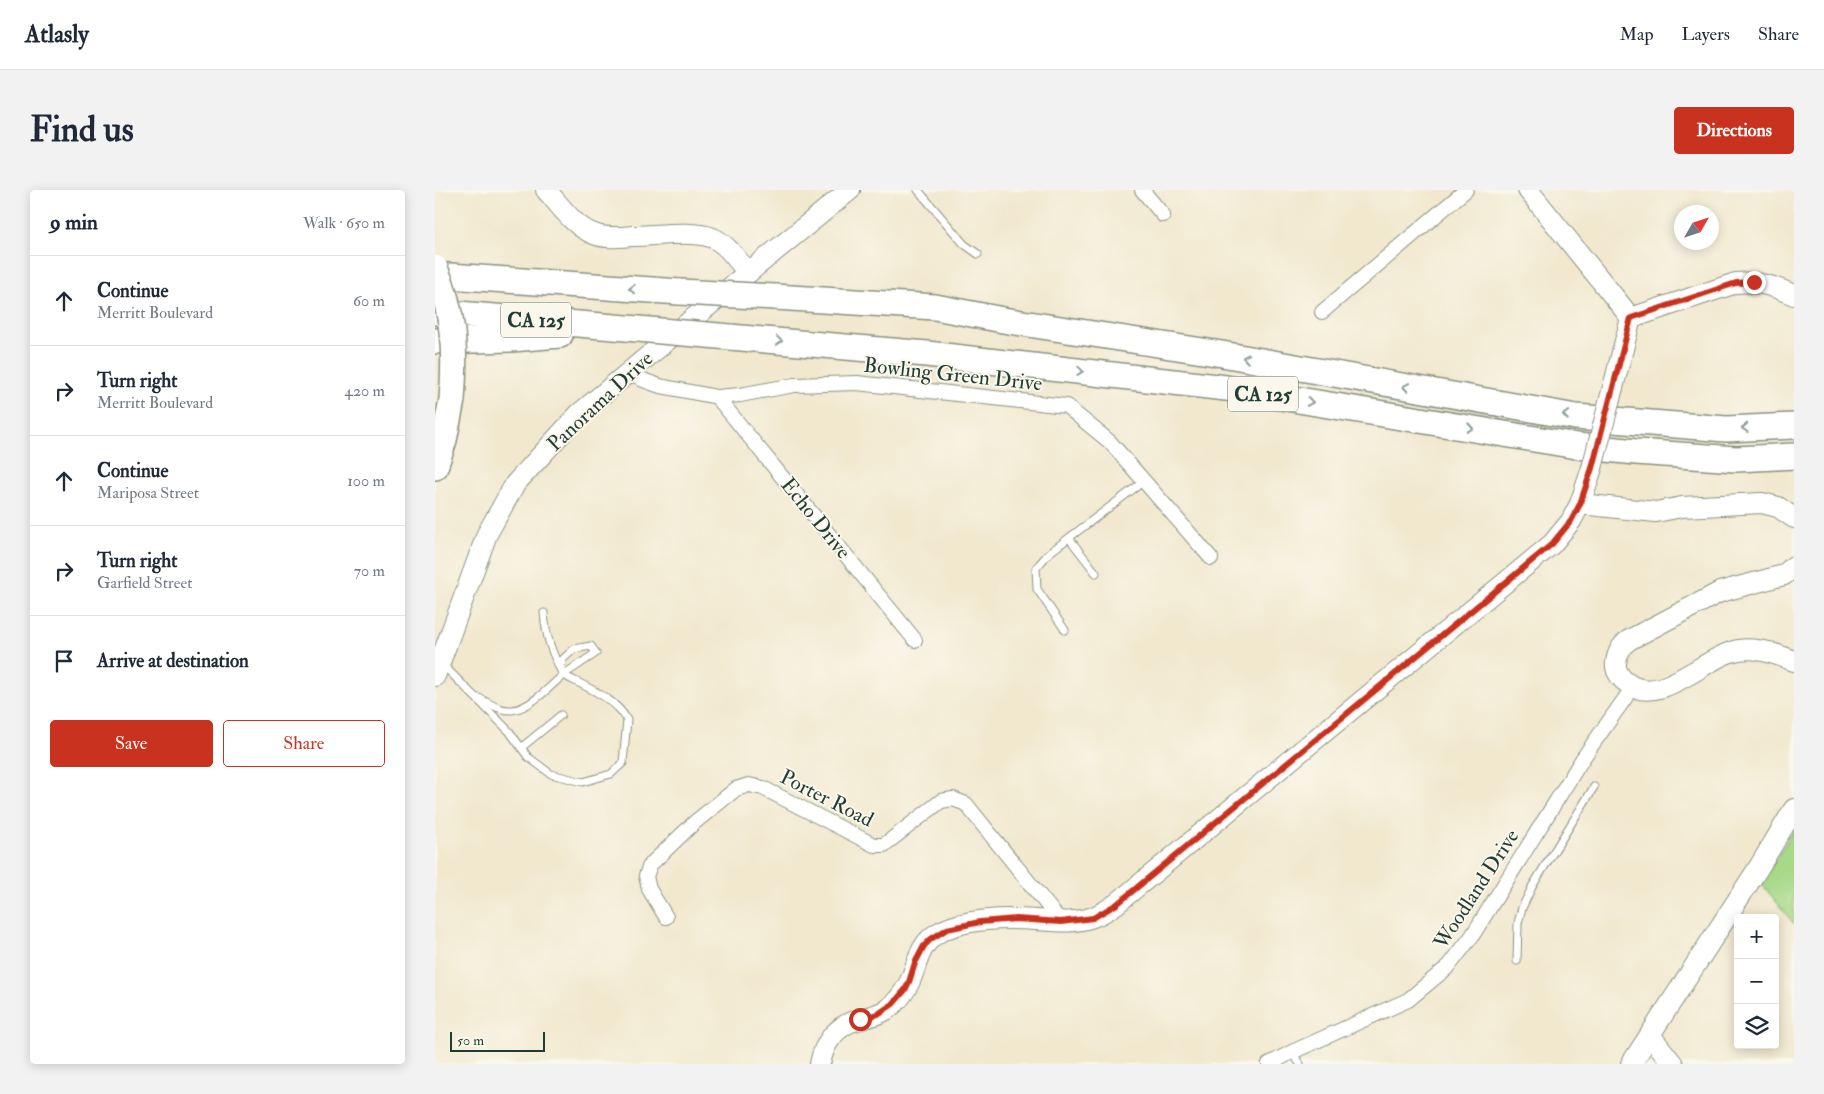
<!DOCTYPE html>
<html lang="en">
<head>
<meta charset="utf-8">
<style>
  :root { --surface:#fff; --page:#f2f2f3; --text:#1f2937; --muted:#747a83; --line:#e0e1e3; --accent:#c8321e }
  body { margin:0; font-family:"IM FELL Double Pica",serif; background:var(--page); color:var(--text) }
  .controls { position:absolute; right:15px; bottom:15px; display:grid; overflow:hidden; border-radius:5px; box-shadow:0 2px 12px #0003 }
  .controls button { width:45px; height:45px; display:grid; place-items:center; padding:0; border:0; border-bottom:1px solid var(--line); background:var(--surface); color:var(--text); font:25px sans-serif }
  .compass { position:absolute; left:1239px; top:15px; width:45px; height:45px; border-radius:50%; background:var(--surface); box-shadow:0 2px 12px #0003; rotate:51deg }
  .scale { position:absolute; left:15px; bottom:12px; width:95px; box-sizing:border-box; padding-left:5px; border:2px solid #1f3d34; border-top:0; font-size:14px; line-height:18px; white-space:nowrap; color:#1f3d34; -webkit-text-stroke:4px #fbf7ec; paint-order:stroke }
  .stop { position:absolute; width:15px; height:15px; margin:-11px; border:4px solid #c8321e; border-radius:50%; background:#fff }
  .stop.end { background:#c8321e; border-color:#fff; box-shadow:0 1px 5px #0008 }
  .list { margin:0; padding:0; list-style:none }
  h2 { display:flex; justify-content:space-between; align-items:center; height:65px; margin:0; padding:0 20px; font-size:21px }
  h2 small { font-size:16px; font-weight:400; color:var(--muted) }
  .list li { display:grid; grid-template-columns:32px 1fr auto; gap:15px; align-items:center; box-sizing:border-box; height:90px; padding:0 20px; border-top:1px solid var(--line) }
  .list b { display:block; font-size:19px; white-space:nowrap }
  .list p { margin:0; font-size:16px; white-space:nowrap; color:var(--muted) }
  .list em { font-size:16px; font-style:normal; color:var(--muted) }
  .actions { display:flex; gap:10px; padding:15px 20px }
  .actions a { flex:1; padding:11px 0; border:1px solid var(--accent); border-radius:5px; text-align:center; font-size:18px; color:var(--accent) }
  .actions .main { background:var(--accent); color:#fff }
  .icon { flex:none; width:28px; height:28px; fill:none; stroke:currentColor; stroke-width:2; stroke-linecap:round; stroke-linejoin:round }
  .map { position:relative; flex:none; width:1359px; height:874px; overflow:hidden; border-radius:5px }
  header { display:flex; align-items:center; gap:30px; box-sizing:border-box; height:70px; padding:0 25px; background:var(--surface); border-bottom:1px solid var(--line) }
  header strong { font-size:24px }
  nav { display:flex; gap:28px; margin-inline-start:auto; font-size:18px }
  .intro { display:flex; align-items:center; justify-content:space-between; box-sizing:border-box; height:120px; padding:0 30px }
  h1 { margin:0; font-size:35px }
  .button { padding:12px 22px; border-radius:5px; background:var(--accent); color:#fff; font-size:18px; font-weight:700 }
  main { display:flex; gap:30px; padding:0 30px }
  aside { flex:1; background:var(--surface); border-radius:5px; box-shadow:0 2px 12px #0003 }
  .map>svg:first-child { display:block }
  .green { fill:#a6d988; stroke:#628b5e }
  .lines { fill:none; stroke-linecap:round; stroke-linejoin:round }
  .lane-casing { stroke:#889281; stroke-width:9 }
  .street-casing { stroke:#889281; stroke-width:16 }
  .secondary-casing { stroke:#889281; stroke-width:22 }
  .highway-casing { stroke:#889281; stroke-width:28 }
  .lane { stroke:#fff; stroke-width:7 }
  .street { stroke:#fff; stroke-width:14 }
  .secondary { stroke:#fff; stroke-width:20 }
  .highway { stroke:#fff; stroke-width:25 }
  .secondary-bridge-casing { stroke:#889281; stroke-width:22; stroke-linecap:butt }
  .highway-bridge-casing { stroke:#889281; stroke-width:28; stroke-linecap:butt }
  .secondary-bridge { stroke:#fff; stroke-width:20 }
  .highway-bridge { stroke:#fff; stroke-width:25 }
  .oneway { stroke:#8f9e9a }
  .route { stroke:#c8321e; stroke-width:6 }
  .labels { text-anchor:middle; stroke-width:4; stroke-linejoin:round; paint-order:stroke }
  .shield { fill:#fbf7ec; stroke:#61756b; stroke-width:1 }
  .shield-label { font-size:20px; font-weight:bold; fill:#1f3d34 }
  .street-label { font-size:21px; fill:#1f3d34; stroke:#fbf7ec }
</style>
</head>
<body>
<header>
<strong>Atlasly</strong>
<nav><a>Map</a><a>Layers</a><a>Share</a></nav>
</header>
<div class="intro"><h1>Find us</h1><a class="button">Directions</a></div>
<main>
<aside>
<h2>9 min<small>Walk · 650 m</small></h2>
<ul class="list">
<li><svg class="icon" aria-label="ahead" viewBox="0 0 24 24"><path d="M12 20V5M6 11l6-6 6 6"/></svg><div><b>Continue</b><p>Merritt Boulevard</p></div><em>60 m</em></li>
<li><svg class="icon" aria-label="right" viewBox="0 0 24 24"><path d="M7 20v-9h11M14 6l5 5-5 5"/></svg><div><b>Turn right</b><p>Merritt Boulevard</p></div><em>420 m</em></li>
<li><svg class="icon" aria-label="ahead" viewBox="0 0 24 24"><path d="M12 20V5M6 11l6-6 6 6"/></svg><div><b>Continue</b><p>Mariposa Street</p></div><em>100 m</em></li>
<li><svg class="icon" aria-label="right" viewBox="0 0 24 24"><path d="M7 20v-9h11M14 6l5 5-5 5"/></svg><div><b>Turn right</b><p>Garfield Street</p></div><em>70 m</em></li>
<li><svg class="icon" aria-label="arrive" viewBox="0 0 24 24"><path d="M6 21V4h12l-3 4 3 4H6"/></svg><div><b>Arrive at destination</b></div></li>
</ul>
<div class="actions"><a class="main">Save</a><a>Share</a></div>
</aside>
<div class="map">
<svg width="1359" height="874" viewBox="0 0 1359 874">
  <rect width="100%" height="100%" fill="#fbf7ec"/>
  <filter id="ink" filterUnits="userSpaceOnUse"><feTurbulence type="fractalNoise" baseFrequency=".02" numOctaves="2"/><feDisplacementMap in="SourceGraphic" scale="10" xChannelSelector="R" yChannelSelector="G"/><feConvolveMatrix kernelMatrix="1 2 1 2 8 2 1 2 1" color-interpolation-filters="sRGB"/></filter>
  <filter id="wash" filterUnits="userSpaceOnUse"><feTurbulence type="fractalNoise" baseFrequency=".0096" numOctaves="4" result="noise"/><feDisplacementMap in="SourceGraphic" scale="20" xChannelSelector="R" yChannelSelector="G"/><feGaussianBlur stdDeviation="1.12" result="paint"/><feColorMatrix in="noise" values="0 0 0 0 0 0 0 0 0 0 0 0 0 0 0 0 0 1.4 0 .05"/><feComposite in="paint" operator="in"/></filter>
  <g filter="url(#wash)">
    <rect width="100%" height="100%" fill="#f1e8ce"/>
    <path class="green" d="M1359 639V734L1326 693Z"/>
  </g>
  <g filter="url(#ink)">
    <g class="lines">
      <g class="lane-casing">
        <g id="lane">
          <path d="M483 0 529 54 543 64"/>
          <path d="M634 348 661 383"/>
          <path d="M630 440 602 399 601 378 614 363 709 291"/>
          <path d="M7 474 74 541 93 567 116 584 148 592 176 584 188 573 192 530C181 508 149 496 128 485L161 463 156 456 139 459 127 470 126 480"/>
          <path d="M44 508C54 513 65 521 77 520 94 519 116 496 128 485 117 463 111 448 109 423"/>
          <path d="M87 557 126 525"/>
          <path d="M1082 771 1083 733 1087 718 1098 695 1159 597"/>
          <path d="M857 862 865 874"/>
        </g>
      </g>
      <g class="street-casing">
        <g id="street">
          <path d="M707 0 728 25"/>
          <path d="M887 122 1031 0"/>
          <path d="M195 181 208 190 225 196 282 207 305 205 359 195 422 193 631 216 675 252 776 368"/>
          <path d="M282 207 480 450"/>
          <path d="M231 727 214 699 211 686 215 675 260 632 301 599 314 595 328 598 439 655H449L506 611 518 609 531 614 626 732"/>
          <path d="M834 874 857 862 973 810 1014 776 1037 746 1148 568 1198 497"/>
        </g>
      </g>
      <g class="secondary-casing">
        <g id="secondary">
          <path d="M111 0C125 15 139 37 159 44 171 49 185 47 197 46 219 46 258 40 278 48 292 54 303 71 313 83"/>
          <path d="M1093 0 1196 128"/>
          <path d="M1196 128 1301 93C1324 91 1338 96 1359 105"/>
          <path d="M1175 209 1196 128"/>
          <path d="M1145 314 1221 322 1247 317 1327 313 1343 317 1359 328"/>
          <path d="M1359 376 1349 385 1285 402 1194 450C1186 456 1182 463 1181 473 1180 480 1185 488 1191 492 1222 518 1266 471 1296 462 1317 455 1339 463 1359 471"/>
          <path d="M0 486 52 344 80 294 144 224 303 91 415 0"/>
          <path d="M1215 845 1238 874"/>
          <path d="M385 874C389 853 401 836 422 830 432 827 441 826 451 820 461 813 470 802 475 791 483 773 484 754 503 743 528 728 573 728 601 730 619 731 640 734 658 727 666 724 674 719 681 714L1117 354 1136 331 1145 314 1157 278"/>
          <path d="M1196 874 1324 677 1359 619"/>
        </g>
      </g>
      <g class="highway-casing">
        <g id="highway">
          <path d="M0 85 245 102"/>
          <path d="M340 107 500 117 568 130 787 164 1141 227 1291 239 1359 236"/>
          <path d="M0 122 203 139"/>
          <path d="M295 147 492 164 791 198 1142 256 1201 262 1301 269 1359 266"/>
          <path d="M0 151 76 149 125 145"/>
          <path d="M0 277 9 250 17 210"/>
        </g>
      </g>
      <use href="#lane" class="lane"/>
      <use href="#street" class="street"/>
      <use href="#secondary" class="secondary"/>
      <use href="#highway" class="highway"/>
      <g class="secondary-bridge-casing">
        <path id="secondary-bridge" d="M1157 278 1175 209"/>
      </g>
      <g class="highway-bridge-casing">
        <g id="highway-bridge">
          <path d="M0 78C19 122 21 162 17 210"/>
          <path d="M245 102 340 107"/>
          <path d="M203 139 295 147"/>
        </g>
      </g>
      <use href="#secondary-bridge" class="secondary-bridge"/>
      <use href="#highway-bridge" class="highway-bridge"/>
    </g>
    <defs><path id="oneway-chevron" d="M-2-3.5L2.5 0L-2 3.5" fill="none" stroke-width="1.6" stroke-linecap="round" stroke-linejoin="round" transform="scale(1.25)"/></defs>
    <g class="oneway">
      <use href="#oneway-chevron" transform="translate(197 99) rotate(-177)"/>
      <use href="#oneway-chevron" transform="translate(344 151) rotate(5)"/>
      <use href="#oneway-chevron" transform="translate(811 168) rotate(-170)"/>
      <use href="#oneway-chevron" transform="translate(645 181) rotate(7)"/>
      <use href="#oneway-chevron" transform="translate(971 197) rotate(-170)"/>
      <use href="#oneway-chevron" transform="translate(875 212) rotate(9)"/>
      <use href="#oneway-chevron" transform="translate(1131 225) rotate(-170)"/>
      <use href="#oneway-chevron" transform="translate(1035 238) rotate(9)"/>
      <use href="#oneway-chevron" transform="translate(1310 238) rotate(178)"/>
    </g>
  </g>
  <g class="lines" filter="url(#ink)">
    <path class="route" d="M425 829 443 824 458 814 470 800 474 792 480 773 489 756 496 749 512 739 545 732 581 729 626 732 658 728 682 714 1117 354 1136 331 1145 314 1157 278 1196 128 1301 93 1319 92"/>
  </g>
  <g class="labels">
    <g class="shield">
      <rect x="66" y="112.5" width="70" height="35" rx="4"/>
      <rect x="793" y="186.5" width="70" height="35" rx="4"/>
    </g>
    <g class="shield-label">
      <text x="101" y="137">CA 125</text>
      <text x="828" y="211">CA 125</text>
    </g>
    <g class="street-label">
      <text transform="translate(518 184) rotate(6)" y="7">Bowling Green Drive</text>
      <text transform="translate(165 211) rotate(-43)" y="7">Panorama Drive</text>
      <text transform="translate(381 328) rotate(51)" y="7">Echo Drive</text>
      <text transform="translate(392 608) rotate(27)" y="7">Porter Road</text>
      <text transform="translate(1041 699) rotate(-57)" y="7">Woodland Drive</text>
    </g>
  </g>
</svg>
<div class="controls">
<button>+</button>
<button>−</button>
<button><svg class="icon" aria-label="layers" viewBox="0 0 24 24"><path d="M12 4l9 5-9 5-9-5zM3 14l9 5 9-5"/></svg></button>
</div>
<svg class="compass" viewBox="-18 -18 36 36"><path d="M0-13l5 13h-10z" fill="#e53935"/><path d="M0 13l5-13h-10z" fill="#747a83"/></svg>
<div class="scale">50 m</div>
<div class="stop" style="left:425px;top:829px"></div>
<div class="stop end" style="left:1319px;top:92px"></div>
</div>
</main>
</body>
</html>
